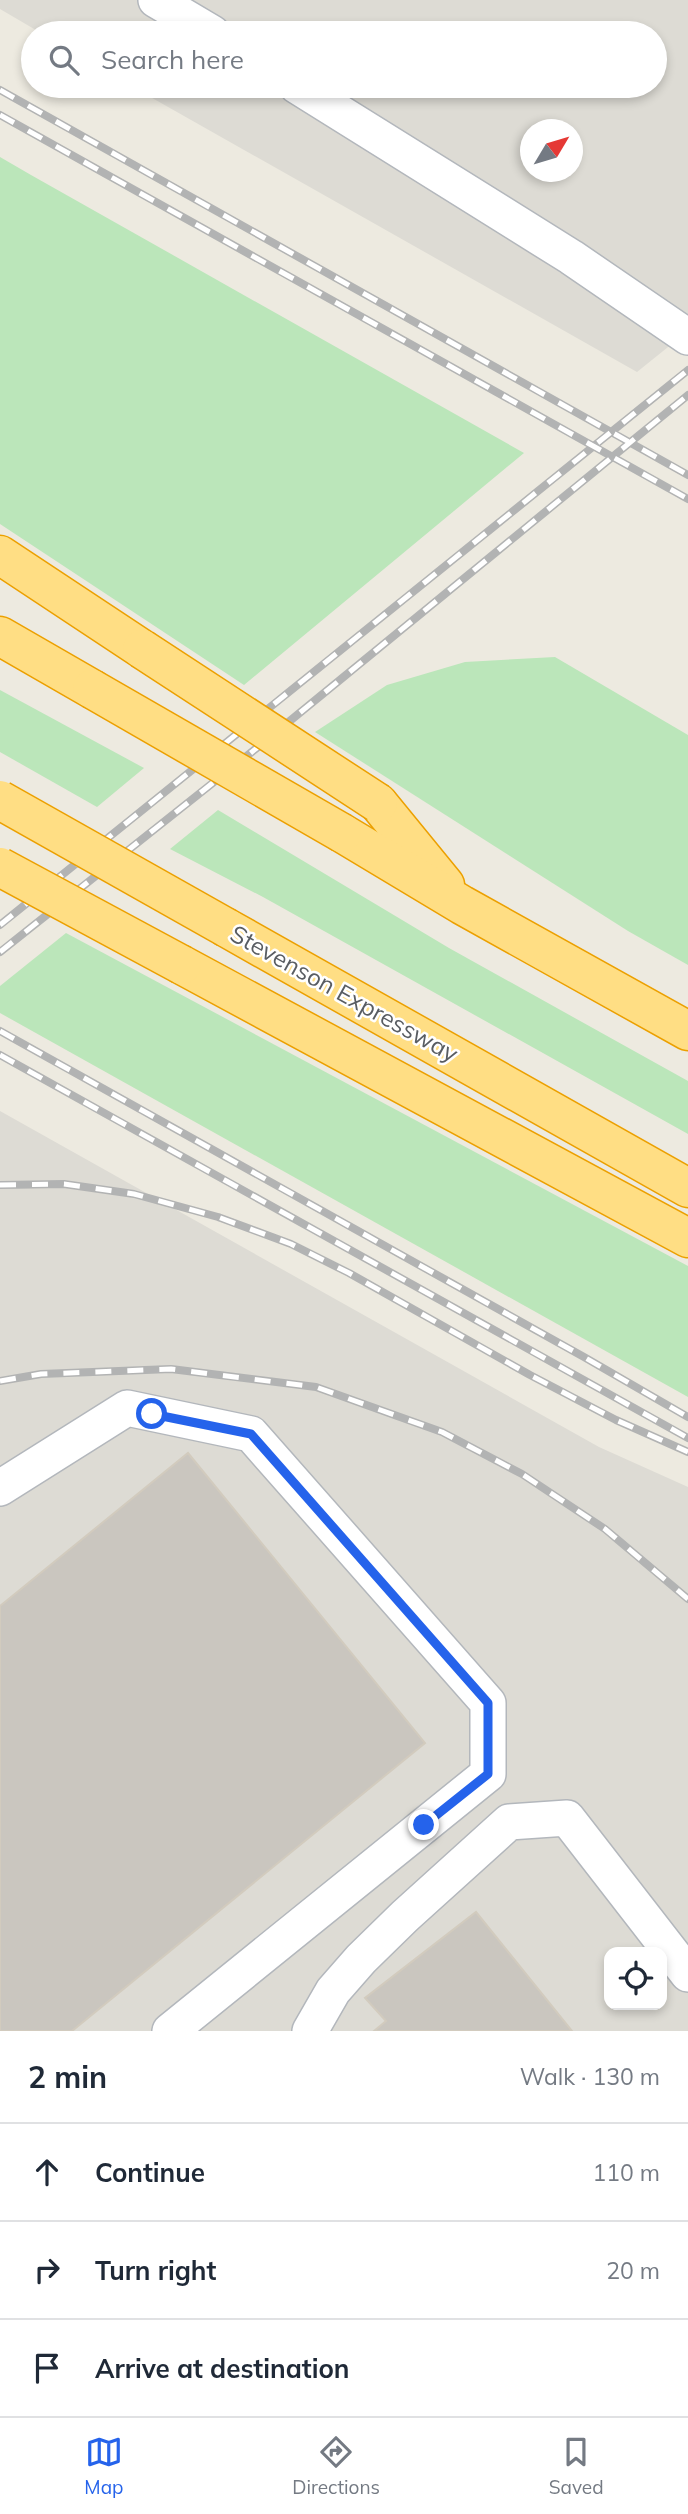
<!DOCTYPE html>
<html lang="en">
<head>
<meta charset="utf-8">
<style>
  :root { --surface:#fff; --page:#f2f2f3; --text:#1f2937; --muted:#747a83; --line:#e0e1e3; --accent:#2563eb }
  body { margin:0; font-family:Mulish,sans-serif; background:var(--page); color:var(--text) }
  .controls { position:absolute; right:21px; bottom:21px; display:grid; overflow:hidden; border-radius:14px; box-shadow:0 4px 10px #0003 }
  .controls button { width:63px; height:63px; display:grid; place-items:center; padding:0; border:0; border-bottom:2px solid var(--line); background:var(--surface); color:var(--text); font:35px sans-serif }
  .compass { position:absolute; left:520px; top:119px; width:63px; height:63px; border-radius:50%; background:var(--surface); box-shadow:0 4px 10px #0003; rotate:52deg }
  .stop { position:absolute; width:21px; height:21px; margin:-16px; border:5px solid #2563eb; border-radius:50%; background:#fff }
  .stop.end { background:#2563eb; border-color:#fff; box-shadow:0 2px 7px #0008 }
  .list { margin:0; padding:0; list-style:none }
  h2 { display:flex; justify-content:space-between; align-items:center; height:91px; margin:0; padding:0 28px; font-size:30px }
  h2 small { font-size:23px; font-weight:400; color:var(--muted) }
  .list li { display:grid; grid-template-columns:46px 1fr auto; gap:21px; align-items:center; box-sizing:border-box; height:98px; padding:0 28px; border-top:2px solid var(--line) }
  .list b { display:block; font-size:26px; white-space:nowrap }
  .list em { font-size:23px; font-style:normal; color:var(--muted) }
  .icon { flex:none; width:38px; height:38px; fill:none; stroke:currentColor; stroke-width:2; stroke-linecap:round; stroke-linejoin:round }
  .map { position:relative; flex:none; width:688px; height:2031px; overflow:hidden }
  .search { position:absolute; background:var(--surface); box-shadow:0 4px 10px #0003; left:21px; right:21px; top:21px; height:77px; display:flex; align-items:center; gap:18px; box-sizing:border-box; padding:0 24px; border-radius:38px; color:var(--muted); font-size:26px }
  .sheet { height:385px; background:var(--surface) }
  nav { display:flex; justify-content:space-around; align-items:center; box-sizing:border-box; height:98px; border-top:2px solid var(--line); background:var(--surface); font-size:19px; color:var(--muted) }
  nav a { display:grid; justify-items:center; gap:4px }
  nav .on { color:var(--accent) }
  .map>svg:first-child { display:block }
  .industrial { fill:#dddbd4; fill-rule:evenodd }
  .green { fill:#bbe6ba }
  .building { fill:#cac6bf; stroke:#d2cbbe; stroke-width:2 }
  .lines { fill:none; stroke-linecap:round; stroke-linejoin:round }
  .minor-casing { stroke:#b3b7bc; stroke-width:38 }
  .highway-casing { stroke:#eca000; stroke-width:41 }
  .minor { stroke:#fff; stroke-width:35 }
  .highway { stroke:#ffde84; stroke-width:38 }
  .rail-casing { stroke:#b2b3b3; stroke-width:8 }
  .rail { stroke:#fff; stroke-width:5; stroke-dasharray:16; stroke-linecap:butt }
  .highway-bridge-casing { stroke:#eca000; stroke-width:41; stroke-linecap:butt }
  .highway-bridge { stroke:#ffde84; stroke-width:38 }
  .route { stroke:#2563eb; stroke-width:9 }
  .labels { text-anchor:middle; stroke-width:5; stroke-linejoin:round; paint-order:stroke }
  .street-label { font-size:24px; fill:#595d62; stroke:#fff }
</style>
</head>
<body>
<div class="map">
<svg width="688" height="2031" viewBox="0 0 688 2031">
  <rect width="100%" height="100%" fill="#edeae0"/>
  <g class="industrial">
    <path d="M0 0H688V331L637 372 131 86H655V33H41L0 9ZM530 130H572V172H530Z"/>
    <path d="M0 1111 599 1447 688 1487V2031H0ZM609 1952H662V2005H609Z"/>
  </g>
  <g class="green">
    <path d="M0 157 31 175 524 453 244 685 0 524Z"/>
    <path d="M555 657 688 735V965L628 931 315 732 387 685 465 662Z"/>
    <path d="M0 690 144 768 97 807 0 752Z"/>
    <path d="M218 810 449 948 688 1081V1134L263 897 170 849Z"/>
    <path d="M66 933 688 1266V1397L0 1013V986Z"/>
  </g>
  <g class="building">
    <path d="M188 1453 425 1743 72 2031H0V1606Z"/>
    <path d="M476 1912 572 2031H374L386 2021 365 1998Z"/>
  </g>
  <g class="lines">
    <g class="minor-casing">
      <g id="minor">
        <path d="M156 0 212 33"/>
        <path d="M297 86 571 257 688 337"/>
        <path d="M0 1488 127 1408 251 1434 488 1703V1774L170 2031"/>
        <path d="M310 2031 333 1991 361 1959 405 1916 509 1822 567 1818 688 1974"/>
      </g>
    </g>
    <g class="highway-casing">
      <g id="highway">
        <path d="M0 555 142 649"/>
        <path d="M0 636 92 689"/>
        <path d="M378 803 445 885"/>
        <path d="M342 833 462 905 688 1031"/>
        <path d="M227 928 688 1188"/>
        <path d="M182 965 688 1238"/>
      </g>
    </g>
    <use href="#minor" class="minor"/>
    <use href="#highway" class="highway"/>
    <g class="rail-casing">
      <g id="rail">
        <path d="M0 90 688 475"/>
        <path d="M0 115 688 499"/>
        <path d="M0 925 688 370"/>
        <path d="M0 952 258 747 688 395"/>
        <path d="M0 1031 584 1357 688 1417"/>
        <path d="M0 1055 688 1438"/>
        <path d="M0 1185 64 1184 134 1194 218 1217 291 1244 349 1273 530 1375 616 1420 688 1452"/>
        <path d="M0 1381 41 1374 171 1369 316 1387 442 1432 522 1474 605 1529 688 1599"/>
      </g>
    </g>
    <use href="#rail" class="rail"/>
    <g class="highway-bridge-casing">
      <g id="highway-bridge">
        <path d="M142 649 378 803"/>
        <path d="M92 689 342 833"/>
        <path d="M0 800 227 928"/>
        <path d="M0 867 182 965"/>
      </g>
    </g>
    <use href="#highway-bridge" class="highway-bridge"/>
  </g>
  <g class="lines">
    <path class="route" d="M152 1414 251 1434 488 1703V1774L424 1825"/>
  </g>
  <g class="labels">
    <g class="street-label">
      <text transform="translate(344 994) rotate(29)" y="8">Stevenson Expressway</text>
    </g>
  </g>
</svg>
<div class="controls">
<button><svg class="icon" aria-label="locate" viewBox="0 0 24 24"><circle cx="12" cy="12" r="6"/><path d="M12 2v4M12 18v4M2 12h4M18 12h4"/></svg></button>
</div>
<svg class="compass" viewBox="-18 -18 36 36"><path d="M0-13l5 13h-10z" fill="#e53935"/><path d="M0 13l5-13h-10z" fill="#747a83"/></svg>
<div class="stop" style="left:152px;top:1414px"></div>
<div class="stop end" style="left:424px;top:1825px"></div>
<div class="search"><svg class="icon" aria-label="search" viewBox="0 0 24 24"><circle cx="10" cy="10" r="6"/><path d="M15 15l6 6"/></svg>Search here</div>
</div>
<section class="sheet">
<h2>2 min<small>Walk · 130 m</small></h2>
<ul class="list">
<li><svg class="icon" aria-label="ahead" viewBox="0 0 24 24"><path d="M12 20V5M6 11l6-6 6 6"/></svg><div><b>Continue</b></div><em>110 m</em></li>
<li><svg class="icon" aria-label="right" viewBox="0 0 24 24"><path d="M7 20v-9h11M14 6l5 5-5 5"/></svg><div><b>Turn right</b></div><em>20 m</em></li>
<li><svg class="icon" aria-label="arrive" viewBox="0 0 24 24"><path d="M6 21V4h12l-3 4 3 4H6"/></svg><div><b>Arrive at destination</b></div></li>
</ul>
</section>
<nav>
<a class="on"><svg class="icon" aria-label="map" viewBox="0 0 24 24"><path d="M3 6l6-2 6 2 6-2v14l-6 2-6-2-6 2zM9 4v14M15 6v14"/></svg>Map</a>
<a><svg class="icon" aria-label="directions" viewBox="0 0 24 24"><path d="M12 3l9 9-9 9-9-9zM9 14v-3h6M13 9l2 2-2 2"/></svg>Directions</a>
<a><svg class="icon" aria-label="saved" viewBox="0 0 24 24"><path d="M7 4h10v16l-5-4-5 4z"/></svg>Saved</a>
</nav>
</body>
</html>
